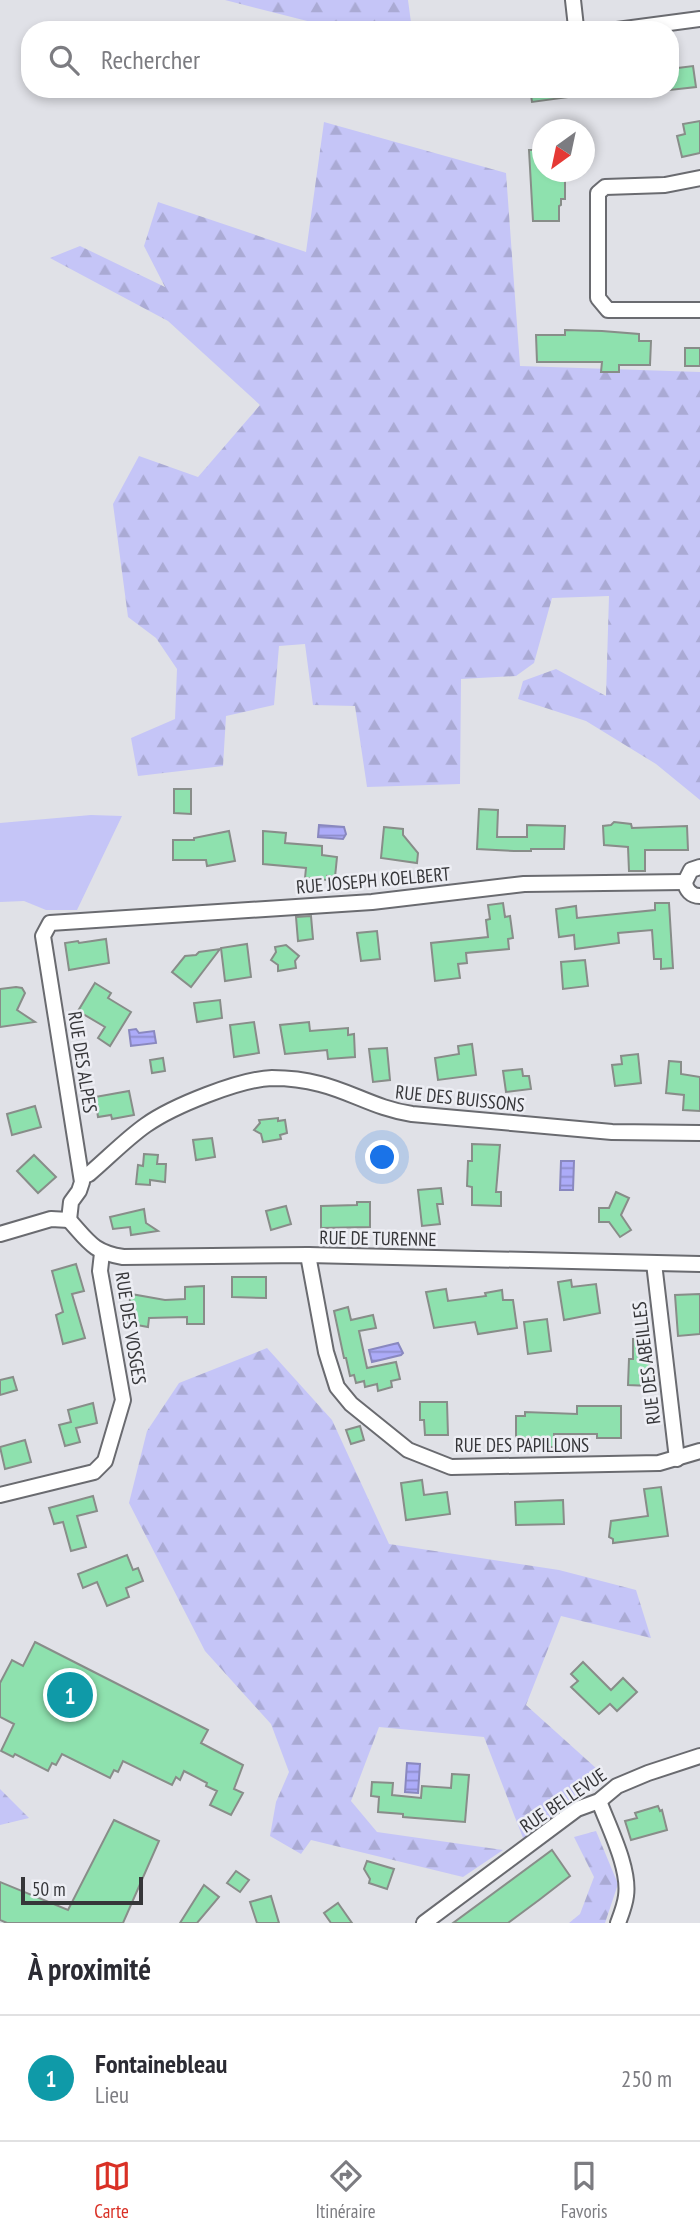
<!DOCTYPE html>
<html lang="fr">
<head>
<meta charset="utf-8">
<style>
  :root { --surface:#fff; --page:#f2f2f3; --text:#2b2b33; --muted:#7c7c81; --line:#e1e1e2; --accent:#d93025 }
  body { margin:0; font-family:"PT Sans Narrow",sans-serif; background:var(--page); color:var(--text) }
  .compass { position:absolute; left:532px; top:119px; width:63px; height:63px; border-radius:50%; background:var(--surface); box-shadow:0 4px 10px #0003; rotate:213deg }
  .scale { position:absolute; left:21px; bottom:18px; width:122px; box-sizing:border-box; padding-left:7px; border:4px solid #363639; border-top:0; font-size:19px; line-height:24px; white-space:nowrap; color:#363639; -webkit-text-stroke:5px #edeef4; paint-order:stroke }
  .you { position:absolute; left:383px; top:1158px; width:24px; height:24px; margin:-18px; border:5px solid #fff; border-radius:50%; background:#1a73e8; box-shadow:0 0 0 10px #1a73e833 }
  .badge { display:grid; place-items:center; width:46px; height:46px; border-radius:50%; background:var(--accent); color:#fff; font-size:23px; font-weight:700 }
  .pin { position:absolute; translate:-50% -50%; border:4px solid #fff; box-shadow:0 2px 7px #0006 }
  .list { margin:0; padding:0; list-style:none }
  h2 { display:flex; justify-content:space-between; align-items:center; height:91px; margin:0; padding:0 28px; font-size:30px }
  h2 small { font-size:23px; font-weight:400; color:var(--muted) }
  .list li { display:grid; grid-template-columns:46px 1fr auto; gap:21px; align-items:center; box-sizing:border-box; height:126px; padding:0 28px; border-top:2px solid var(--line) }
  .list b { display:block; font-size:26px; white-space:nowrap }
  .list p { margin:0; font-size:23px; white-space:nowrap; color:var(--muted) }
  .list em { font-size:23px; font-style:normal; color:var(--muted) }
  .icon { flex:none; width:38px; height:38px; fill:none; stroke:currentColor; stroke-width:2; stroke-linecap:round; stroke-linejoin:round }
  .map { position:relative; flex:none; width:700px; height:1923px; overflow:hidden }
  .search { position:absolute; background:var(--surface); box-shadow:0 4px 10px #0003; left:21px; right:21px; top:21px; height:77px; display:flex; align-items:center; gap:18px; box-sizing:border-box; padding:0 24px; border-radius:28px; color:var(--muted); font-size:26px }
  .sheet { height:217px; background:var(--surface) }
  nav { display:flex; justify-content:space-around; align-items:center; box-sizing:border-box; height:98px; border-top:2px solid var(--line); background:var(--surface); font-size:19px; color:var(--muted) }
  nav a { display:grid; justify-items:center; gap:4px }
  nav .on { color:var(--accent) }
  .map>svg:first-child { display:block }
  .grass { fill:#c5c5f7 }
  .forest { fill:url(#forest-firs) }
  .water { fill:url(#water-rules); stroke:#8988bf; stroke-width:2 }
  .building { fill:#8ee1ae; stroke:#888d89; stroke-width:2 }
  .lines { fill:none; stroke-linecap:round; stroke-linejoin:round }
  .street-casing { stroke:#6a6b70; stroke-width:18 }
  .street { stroke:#fff; stroke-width:14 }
  .labels { text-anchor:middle; stroke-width:5; stroke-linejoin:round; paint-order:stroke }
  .street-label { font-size:19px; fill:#363639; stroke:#edeef4 }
</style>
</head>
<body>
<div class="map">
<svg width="700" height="1923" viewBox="0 0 700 1923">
  <defs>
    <pattern id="forest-firs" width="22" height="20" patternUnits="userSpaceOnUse" patternTransform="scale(1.75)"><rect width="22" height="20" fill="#c5c5f7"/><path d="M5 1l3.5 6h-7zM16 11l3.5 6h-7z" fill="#aaaad4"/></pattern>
    <pattern id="water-rules" width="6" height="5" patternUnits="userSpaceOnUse" patternTransform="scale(1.75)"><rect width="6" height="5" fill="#acabf8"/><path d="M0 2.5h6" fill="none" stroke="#8d8cca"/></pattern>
  </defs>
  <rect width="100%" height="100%" fill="#e0e1e7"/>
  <path class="grass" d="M91 815 122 816 77 910H46L24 901 0 902V823Z"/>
  <g class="forest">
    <path d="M225 0H408L412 30H324L323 25Z"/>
    <path d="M324 122 506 173 520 366 700 372V800L656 764 586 721 518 699 523 681 556 669 606 696 609 596 552 598 534 663 516 676 461 679 460 784 367 787 355 706 313 705 305 644 279 646 274 705 226 716 223 766 138 776 131 738 175 719 177 669 156 638 128 617 113 504 139 456 198 477 260 405 168 321 50 258 80 246 165 287 144 246 158 202 306 252Z"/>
    <path d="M267 1348 332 1420 389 1544 559 1570 636 1590 651 1638 561 1616 526 1705 607 1778 523 1838 484 1737 379 1727 351 1801 377 1832 503 1850 463 1877 311 1840 301 1854 270 1836 276 1802 289 1772 271 1724 205 1651 129 1503 147 1431 179 1383Z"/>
    <path d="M0 1789 29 1818 0 1825Z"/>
    <path d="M596 1831 618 1884 605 1923H569L580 1914 594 1877 574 1837Z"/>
  </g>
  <g class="water">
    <path d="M319 825 344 827 346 834 343 839 318 837Z"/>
    <path d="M136 1029 139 1033 154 1031 156 1043 131 1046 129 1030Z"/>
    <path d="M561 1161H574L573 1190H560Z"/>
    <path d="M398 1343 403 1353 401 1355 372 1362 369 1350Z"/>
    <path d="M407 1763 420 1764 418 1793 405 1792Z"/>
  </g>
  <g class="building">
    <path d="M693 66 696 87 670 90V69Z"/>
    <path d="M530 89H568L569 97 532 102Z"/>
    <path d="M700 121V153L682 157 677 136 685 134 683 124Z"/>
    <path d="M529 150H542V172H565V199H561V205L559 206V221H533Z"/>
    <path d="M565 330 602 331 639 334V341H651L650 365H619V372H601L602 362H537L536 335H565Z"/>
    <rect x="685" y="348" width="15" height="18"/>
    <path d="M174 789H191V814L174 813Z"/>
    <path d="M479 809 498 810 497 837H527V825L565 826 564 849H531V851H514L477 849Z"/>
    <path d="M614 822 631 824 632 828 687 826 688 850H645V871H629L628 847 604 845 603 826 611 825Z"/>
    <path d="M384 827 403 829V835L418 853 417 863 381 858Z"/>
    <path d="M229 831 235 861 207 866 206 860H173V840H194V838Z"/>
    <path d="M263 831 286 833 285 843 322 846V855L337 857 335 877 327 876V880L305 878 306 868 263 864Z"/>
    <path d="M503 903 505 917 510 916 513 938 508 939 509 949 466 953 467 963 458 964 460 978 435 981 431 943 488 937 486 920 490 919 488 905Z"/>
    <path d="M655 903H669L673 968 661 969V959H654L652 930 618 933 619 943 575 949 574 935 559 937 556 909 576 906 577 918 655 910Z"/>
    <path d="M311 916 313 939 298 941 296 917Z"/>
    <path d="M377 931 380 959 361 961 357 933Z"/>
    <path d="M106 939 109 963 69 970 65 943 78 941 79 943Z"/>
    <path d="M247 944 251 977 225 981 221 948Z"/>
    <path d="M286 945 299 956 295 961 296 968 278 971V965L271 960 276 952 275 947Z"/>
    <path d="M220 949 191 987 172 972 185 956 196 955 199 952Z"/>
    <path d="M585 960 588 986 563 989 561 962Z"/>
    <path d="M95 983 111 993 108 998 131 1012 110 1046 98 1038 105 1027 78 1011Z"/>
    <path d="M16 987 22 988 25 993 17 1010 35 1022 0 1027V989Z"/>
    <path d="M220 1000 222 1018 197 1022 194 1003Z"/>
    <path d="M254 1022 259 1053 234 1057 230 1025Z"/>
    <path d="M309 1022 310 1031 348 1028V1035L354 1034 355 1057 328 1059 327 1050 285 1054 280 1025Z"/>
    <path d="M472 1044 476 1075 438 1080 435 1058 459 1054 458 1046Z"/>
    <path d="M387 1048 390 1080 373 1082 369 1049Z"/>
    <path d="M638 1054 641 1083 615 1086 612 1065 622 1064 621 1056Z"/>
    <path d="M163 1058 165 1071 152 1073 150 1060Z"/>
    <path d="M669 1061 681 1062V1074L700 1077V1111L683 1110 684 1095 666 1093Z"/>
    <path d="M522 1069 523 1076H529L531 1089 506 1092 503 1071Z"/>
    <path d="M129 1091 134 1115 112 1119 111 1115 98 1117 95 1097Z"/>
    <path d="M35 1106 41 1127 12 1135 7 1114Z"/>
    <path d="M278 1118V1121L285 1120 287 1133 280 1135 281 1139 263 1142 261 1134 254 1130 260 1123 259 1120Z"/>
    <path d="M212 1138 215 1157 196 1160 193 1140Z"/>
    <path d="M472 1144 500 1145 496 1192H501V1206L472 1205V1187L467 1186 468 1161H472Z"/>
    <path d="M144 1154 158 1155 157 1164H166L165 1182 150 1180V1185L136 1184 138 1165 143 1166Z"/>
    <path d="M34 1155 56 1177 38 1193 17 1171Z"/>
    <path d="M441 1188 443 1204H437L440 1224 422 1226 418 1190Z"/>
    <path d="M616 1192 629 1198 621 1215 631 1230 620 1237 609 1222H599V1208H609Z"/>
    <path d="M357 1202H370V1227L321 1228V1206L357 1205Z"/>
    <path d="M286 1206 291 1224 271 1230 266 1211Z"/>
    <path d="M144 1209 146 1223 158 1231 131 1235 130 1227 113 1229 110 1217Z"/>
    <path d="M76 1264 84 1291 72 1294 85 1338 63 1344 56 1315 63 1312 52 1271Z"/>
    <path d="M232 1277H266V1298L232 1297Z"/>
    <path d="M571 1280 572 1287 596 1284 600 1313 564 1320 558 1282Z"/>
    <path d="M204 1286V1324H187V1317L149 1318 148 1327 126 1323 131 1294 165 1300 185 1299V1287Z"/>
    <path d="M446 1289 448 1301 486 1296 485 1293 502 1290 503 1300H513L517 1328 478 1334 475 1322 434 1328 426 1292Z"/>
    <path d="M700 1294V1334L678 1336 675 1295Z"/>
    <path d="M348 1307 351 1320 373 1315 376 1328 359 1331 367 1368 396 1362 400 1379 391 1381 392 1387 378 1391 377 1384 365 1387 364 1381 356 1383 354 1375 350 1376 346 1358H344L334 1311Z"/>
    <path d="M547 1319 551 1351 528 1354 524 1322Z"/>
    <path d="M633 1339H649L650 1386 628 1385 629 1359H633Z"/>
    <path d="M13 1377 17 1390 0 1395V1380Z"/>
    <path d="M420 1402H447L448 1435H425L424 1420H420Z"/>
    <path d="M93 1403 97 1423 76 1428 80 1442 65 1446 59 1425 71 1422 68 1410Z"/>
    <path d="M577 1406H621V1438H597V1434H554V1447H540V1438H516V1416H525V1412L577 1414Z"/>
    <path d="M360 1426 364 1440 351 1444 346 1430Z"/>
    <path d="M25 1440 31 1462 5 1469 0 1447Z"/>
    <path d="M422 1480 424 1495 447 1492 450 1514 406 1520 401 1483Z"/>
    <path d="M661 1487 668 1536 613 1543V1539L609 1537 611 1521 648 1516 644 1489Z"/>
    <path d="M93 1496 97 1511 77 1516 86 1547 71 1551 63 1522 54 1524 49 1508Z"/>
    <path d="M563 1500 564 1524 516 1525 515 1502Z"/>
    <path d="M127 1555 133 1570 138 1568 143 1581 126 1588 129 1597 107 1606 97 1582 83 1588 78 1574Z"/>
    <path d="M35 1642 208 1730 201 1743 243 1765 234 1789 243 1793 231 1815 210 1805 217 1791 206 1786 207 1783 184 1771 180 1780 176 1777 172 1785 123 1761 118 1772 114 1770 110 1778 62 1754 56 1765 52 1763 48 1771 15 1754 13 1757 1 1751 14 1724 0 1717V1683L12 1660 23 1666Z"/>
    <path d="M583 1662 611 1690 623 1678 637 1692 617 1711 610 1704 599 1714 571 1687 578 1681 571 1674Z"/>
    <path d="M452 1774 469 1775 465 1822 403 1817V1814L378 1812 379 1797 371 1796 372 1782 393 1783 392 1795 421 1798 422 1786 451 1788Z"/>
    <path d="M658 1806 660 1811 662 1810 667 1830 631 1840 625 1821 637 1818 635 1813Z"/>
    <path d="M114 1820 159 1841 123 1923H7L0 1920V1882L68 1910Z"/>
    <path d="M552 1850 570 1876 539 1900 508 1923H453Z"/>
    <path d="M367 1861 394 1869 387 1889 369 1883 370 1879 364 1869Z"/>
    <path d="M236 1871 249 1880 240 1892 227 1883Z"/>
    <path d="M204 1885 219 1897 197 1923H180Z"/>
    <path d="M271 1896 279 1923H257L250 1902Z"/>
    <path d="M338 1903 352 1923H331L324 1913Z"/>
  </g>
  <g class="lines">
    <g class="street-casing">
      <g id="street">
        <path d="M573 0 576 27 583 30"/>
        <path d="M617 30 700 19"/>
        <path d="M700 178 665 185 605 187 598 193V298L608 310H700"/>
        <path d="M700 867 691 870 685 882C686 890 691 896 700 896"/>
        <path d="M82 1177 89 1174C108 1158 126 1139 146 1125 173 1106 240 1079 272 1078 288 1078 305 1080 320 1084 352 1092 377 1109 412 1114L612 1132 700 1133"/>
        <path d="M69 1220 71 1202 79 1191 82 1182 43 936 50 923 372 902 524 884 685 882"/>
        <path d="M69 1220C89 1242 93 1252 123 1257L308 1255 700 1264"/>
        <path d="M0 1234 51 1219 69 1220"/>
        <path d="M308 1255 326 1352 337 1387 351 1404 408 1450 451 1467 659 1463 700 1451"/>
        <path d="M654 1263 677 1459"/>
        <path d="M0 1495 94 1472 105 1461 123 1400 100 1271 102 1253"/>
        <path d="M599 1801C609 1828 630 1868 626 1896 625 1905 621 1915 618 1923"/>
        <path d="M424 1923 577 1809 599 1801 617 1786 648 1773 700 1756"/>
      </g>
    </g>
    <use href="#street" class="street"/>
  </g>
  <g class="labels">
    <g class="street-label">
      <text transform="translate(373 880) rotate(-5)" y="7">RUE JOSEPH KOELBERT</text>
      <text transform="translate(83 1062) rotate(81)" y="7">RUE DES ALPES</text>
      <text transform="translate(460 1098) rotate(6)" y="7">RUE DES BUISSONS</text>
      <text transform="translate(378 1238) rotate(1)" y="7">RUE DE TURENNE</text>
      <text transform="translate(131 1328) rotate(81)" y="7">RUE DES VOSGES</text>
      <text transform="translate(646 1363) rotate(-97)" y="7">RUE DES ABEILLES</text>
      <text x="522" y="1452">RUE DES PAPILLONS</text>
      <text transform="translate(563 1800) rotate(-34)" y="7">RUE BELLEVUE</text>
    </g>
  </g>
</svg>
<svg class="compass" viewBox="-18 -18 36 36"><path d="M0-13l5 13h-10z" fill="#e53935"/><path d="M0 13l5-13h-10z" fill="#7c7c81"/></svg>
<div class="scale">50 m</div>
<div class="you"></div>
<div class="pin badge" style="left:70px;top:1695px;background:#0f9aa8">1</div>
<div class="search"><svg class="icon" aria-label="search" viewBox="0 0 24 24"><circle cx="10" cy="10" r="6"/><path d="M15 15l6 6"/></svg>Rechercher</div>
</div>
<section class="sheet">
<h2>À proximité<small></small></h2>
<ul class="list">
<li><span class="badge" style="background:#0f9aa8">1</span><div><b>Fontainebleau</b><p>Lieu</p></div><em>250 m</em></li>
</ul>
</section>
<nav>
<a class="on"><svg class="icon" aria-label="map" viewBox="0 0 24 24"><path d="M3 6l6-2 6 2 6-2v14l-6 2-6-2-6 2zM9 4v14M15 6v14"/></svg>Carte</a>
<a><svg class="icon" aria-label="directions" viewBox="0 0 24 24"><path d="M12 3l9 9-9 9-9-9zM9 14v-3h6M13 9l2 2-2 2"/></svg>Itinéraire</a>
<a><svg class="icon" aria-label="saved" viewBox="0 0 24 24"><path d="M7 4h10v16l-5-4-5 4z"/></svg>Favoris</a>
</nav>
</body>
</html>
